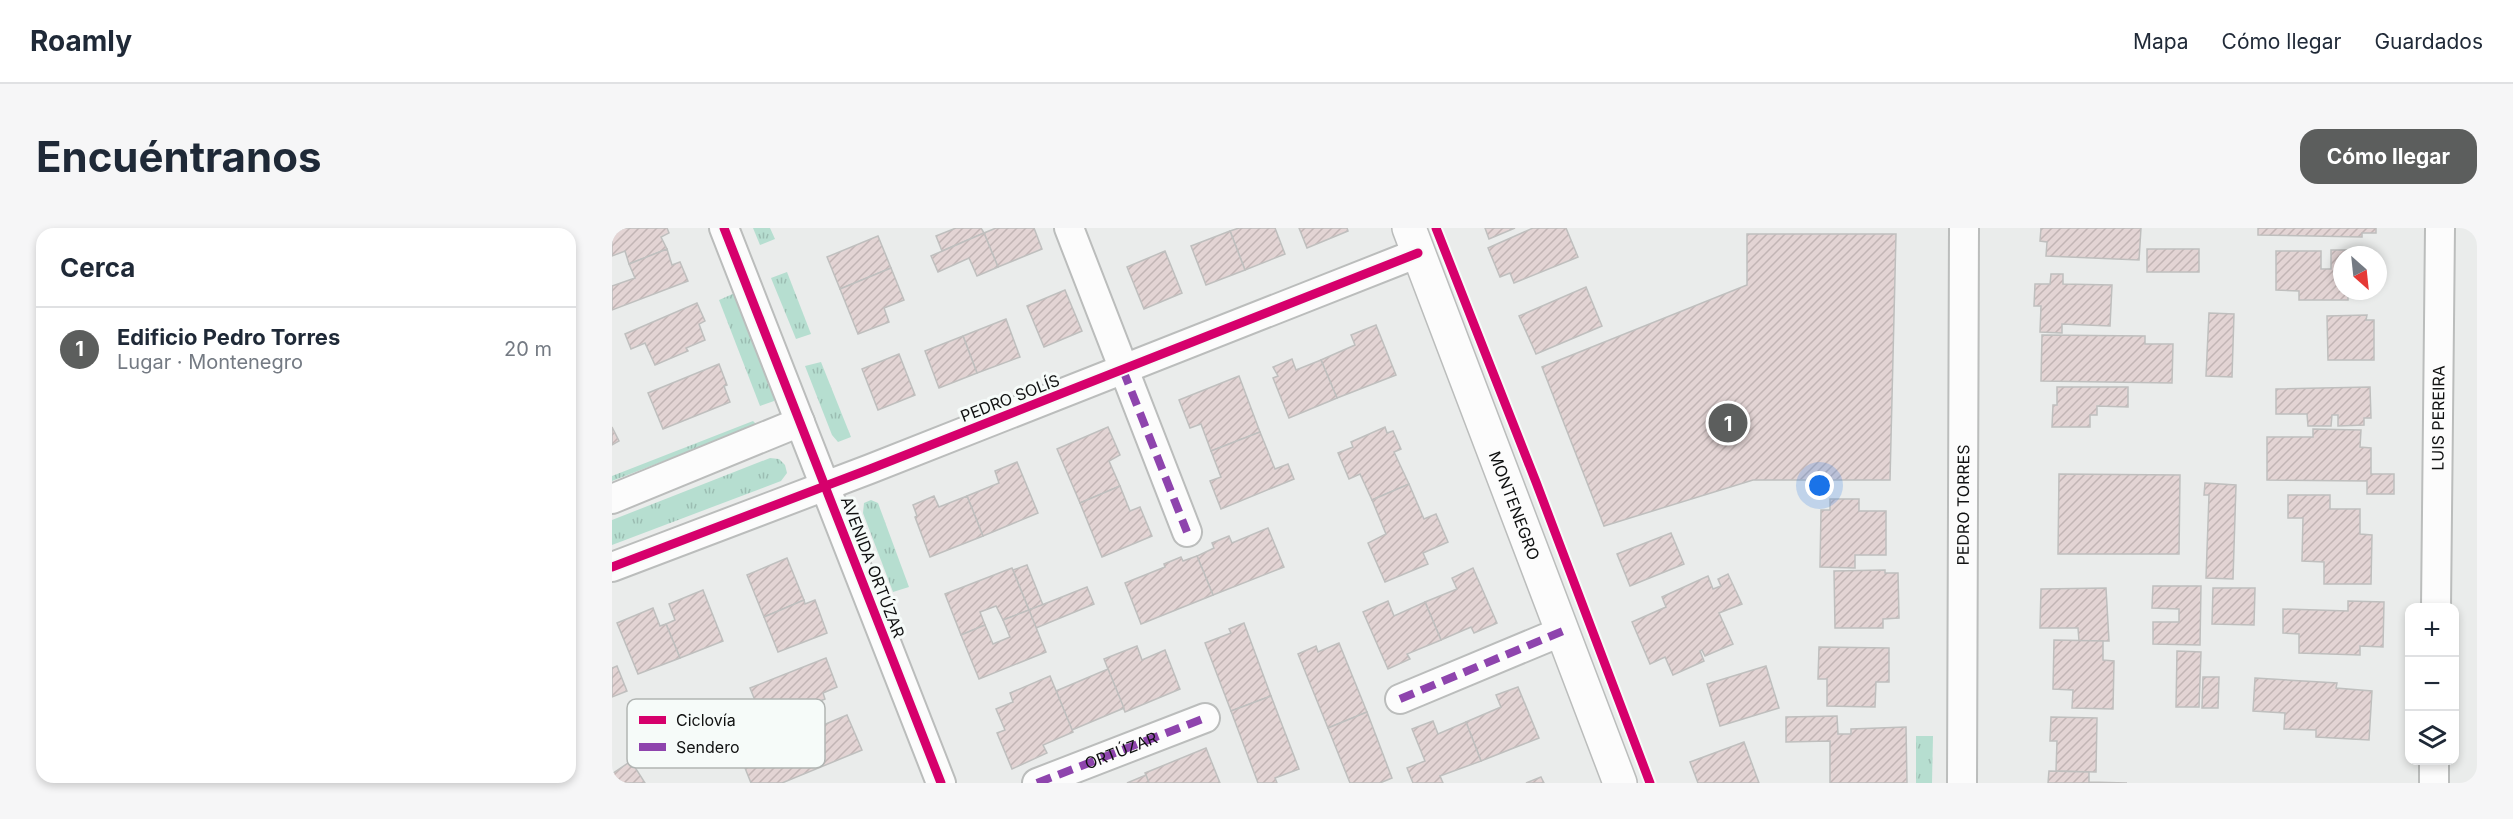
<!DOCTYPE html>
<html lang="es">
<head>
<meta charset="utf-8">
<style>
  :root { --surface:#fff; --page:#f6f6f7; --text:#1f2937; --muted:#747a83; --line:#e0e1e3; --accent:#5c5e5d }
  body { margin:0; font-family:Inter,sans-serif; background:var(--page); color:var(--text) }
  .controls { position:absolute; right:18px; bottom:18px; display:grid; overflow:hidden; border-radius:12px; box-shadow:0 3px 9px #0003 }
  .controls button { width:54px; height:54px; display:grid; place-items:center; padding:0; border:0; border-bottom:2px solid var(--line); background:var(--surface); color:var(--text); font:30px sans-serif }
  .compass { position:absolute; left:1721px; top:18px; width:54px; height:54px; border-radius:50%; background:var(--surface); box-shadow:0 3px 9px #0003; rotate:153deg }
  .you { position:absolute; left:1208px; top:258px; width:21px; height:21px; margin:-15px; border:4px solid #fff; border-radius:50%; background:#1a73e8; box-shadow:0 0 0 9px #1a73e833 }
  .badge { display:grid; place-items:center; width:39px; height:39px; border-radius:50%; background:var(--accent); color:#fff; font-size:20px; font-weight:700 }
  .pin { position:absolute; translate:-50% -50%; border:3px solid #fff; box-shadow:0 2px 6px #0006 }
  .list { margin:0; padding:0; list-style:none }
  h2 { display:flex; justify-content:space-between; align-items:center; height:78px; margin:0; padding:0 24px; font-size:26px }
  h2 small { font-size:20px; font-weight:400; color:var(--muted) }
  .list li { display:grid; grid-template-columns:39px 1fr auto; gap:18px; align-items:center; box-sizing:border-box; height:84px; padding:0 24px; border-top:2px solid var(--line) }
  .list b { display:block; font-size:22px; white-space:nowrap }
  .list p { margin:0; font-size:20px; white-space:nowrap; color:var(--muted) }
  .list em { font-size:20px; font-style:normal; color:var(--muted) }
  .icon { flex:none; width:33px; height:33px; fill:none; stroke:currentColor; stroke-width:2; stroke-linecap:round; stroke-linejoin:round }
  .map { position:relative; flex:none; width:1865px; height:555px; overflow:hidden; border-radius:18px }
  header { display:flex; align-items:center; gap:36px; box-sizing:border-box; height:84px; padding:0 30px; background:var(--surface); border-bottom:2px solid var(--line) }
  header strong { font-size:28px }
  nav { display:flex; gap:33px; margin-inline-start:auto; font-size:21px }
  .intro { display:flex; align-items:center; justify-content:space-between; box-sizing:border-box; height:144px; padding:0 36px }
  h1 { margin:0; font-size:42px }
  .button { padding:15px 27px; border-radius:18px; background:var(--accent); color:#fff; font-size:21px; font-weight:700 }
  main { display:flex; gap:36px; padding:0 36px }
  aside { flex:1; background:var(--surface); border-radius:18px; box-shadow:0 3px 9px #0003 }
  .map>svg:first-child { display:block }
  .grass { fill:url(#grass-tufts) }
  .building { fill:url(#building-hatch); stroke:#bfbfbe; stroke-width:1.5 }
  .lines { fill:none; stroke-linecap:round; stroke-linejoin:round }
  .minor-casing { stroke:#bbbdbc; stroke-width:32 }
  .tertiary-casing { stroke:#bbbdbc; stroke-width:36 }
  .minor { stroke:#fcfcfc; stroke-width:28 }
  .tertiary { stroke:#fcfcfc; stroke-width:33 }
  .quiet { stroke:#8e44ad; stroke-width:8; stroke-dasharray:15 8; stroke-linecap:butt }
  .cycleway-casing { stroke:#f6fbf9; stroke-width:13 }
  .cycleway { stroke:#d6006c; stroke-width:9 }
  .labels { text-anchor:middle; stroke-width:6; stroke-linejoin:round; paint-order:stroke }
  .street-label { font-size:16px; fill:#101111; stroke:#f6fbf9 }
  .key { fill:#f6fbf9; stroke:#b1b5b3; stroke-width:1.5 }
  .key-label { font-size:16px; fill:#101111 }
</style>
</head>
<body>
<header>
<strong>Roamly</strong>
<nav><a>Mapa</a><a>Cómo llegar</a><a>Guardados</a></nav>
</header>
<div class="intro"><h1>Encuéntranos</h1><a class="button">Cómo llegar</a></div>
<main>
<aside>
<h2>Cerca<small></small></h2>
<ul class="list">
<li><span class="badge">1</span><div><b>Edificio Pedro Torres</b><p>Lugar · Montenegro</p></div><em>20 m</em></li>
</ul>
</aside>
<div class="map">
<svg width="1865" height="555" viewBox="0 0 1865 555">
  <defs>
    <pattern id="grass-tufts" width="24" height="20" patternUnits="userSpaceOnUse" patternTransform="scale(1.5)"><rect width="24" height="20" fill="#b6ded0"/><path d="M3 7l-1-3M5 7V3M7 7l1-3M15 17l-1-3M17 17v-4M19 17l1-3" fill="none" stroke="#9bbdb2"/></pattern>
    <pattern id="building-hatch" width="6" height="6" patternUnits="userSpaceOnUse" patternTransform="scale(1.5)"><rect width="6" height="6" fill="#e3d4d4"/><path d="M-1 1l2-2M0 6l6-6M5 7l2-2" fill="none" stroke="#c2b5b5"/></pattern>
  </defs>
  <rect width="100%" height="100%" fill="#eaeceb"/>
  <g class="grass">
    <path d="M141 0H158L163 11 148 17Z"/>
    <path d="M175 44 199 106 184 111 159 50Z"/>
    <path d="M123 65 162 165V173L148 178 107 72Z"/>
    <path d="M209 134 239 209 226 214 220 207 193 138Z"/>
    <path d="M141 193 145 197 0 253V248Z"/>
    <path d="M158 230 167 231 173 237 175 245 169 253 0 317V292Z"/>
    <path d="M259 272 266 275 297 359 281 364 251 285 252 275Z"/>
    <path d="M1304 508H1321L1320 555H1304Z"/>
  </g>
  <g class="building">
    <path d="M12 0H55L57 5 49 9 55 21 17 36 13 23 0 28V5Z"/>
    <path d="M344 0H369L372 5 330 23 324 8Z"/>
    <path d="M384 0H422L430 21 386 39 372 5Z"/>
    <path d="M627 0H663L673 26 633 42 618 3Z"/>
    <path d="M687 0H735L736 3 695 20Z"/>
    <path d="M873 0H903L877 11Z"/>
    <path d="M921 0H954L966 29 902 55 898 45 888 49 876 20Z"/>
    <path d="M1429 0H1529L1527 32 1434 28 1435 14 1428 13Z"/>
    <path d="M1646 0H1764V5H1750V9L1646 7Z"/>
    <path d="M618 3 633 42 594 57 579 18Z"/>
    <path d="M372 5 386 39 365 48 357 30 326 44 319 28Z"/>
    <path d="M1135 6H1284L1278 252H1141L992 298 930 139 1135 57Z"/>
    <path d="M266 8 279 40 228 61 215 29Z"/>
    <path d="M55 21 60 37 68 34 76 53 0 82V58L23 50 17 36Z"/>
    <rect x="1535" y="21" width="52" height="23"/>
    <path d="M1719 22H1759V27H1730V63H1736V72H1687V63L1664 62V23H1709V41H1719Z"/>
    <path d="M553 23 570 65 532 81 515 39Z"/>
    <path d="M279 40 292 72 272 80 277 94 246 106 228 61Z"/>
    <path d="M1439 46H1451V56L1500 57 1498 98 1450 96V105L1428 104 1429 78H1422L1423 56H1438Z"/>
    <path d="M974 59 990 98 924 126 907 88Z"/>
    <path d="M453 62 470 103 432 119 415 78Z"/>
    <path d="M85 75 93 93 87 96 93 112 74 120 76 123 43 137 33 115 19 121 13 106Z"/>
    <path d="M1597 85 1622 86 1620 149 1594 148Z"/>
    <path d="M1755 87 1754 92H1762V132H1716L1715 88Z"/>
    <path d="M394 91 408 129 365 145 351 108Z"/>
    <path d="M764 97 784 147 725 170 709 132 743 117 739 107Z"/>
    <path d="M1430 107 1533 108V116H1561L1560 155 1429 153Z"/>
    <path d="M351 108 365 145 327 160 313 123Z"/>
    <path d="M287 126 303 167 266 182 250 141Z"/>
    <path d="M680 131 684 142 709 132 725 170 677 190 661 150 666 148 661 139Z"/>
    <path d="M107 136 115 157 112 158 118 174 51 201 36 165Z"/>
    <path d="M627 148 648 204 599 223 589 196 578 200 567 172Z"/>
    <path d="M1445 159H1516V179L1485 178V187H1478V199H1440L1441 177H1445Z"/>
    <path d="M1758 159 1759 190H1752V197L1726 198V187H1720L1719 198H1696L1695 186H1664V161Z"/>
    <path d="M0 199 7 213 0 217Z"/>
    <path d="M496 199 508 227 497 233 508 258 468 275 445 221Z"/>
    <path d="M773 199 775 205 781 203 789 221 782 224 797 256 760 272 748 246 737 251 726 225 741 219 739 214Z"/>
    <path d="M1701 201 1749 202 1748 219 1759 220V246H1782V266H1755V253L1655 252V209H1701Z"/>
    <path d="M648 204 663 241 676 236 682 251 609 281 598 253 609 249 599 223Z"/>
    <path d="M405 234 426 285 371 308 355 268 387 255 383 243Z"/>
    <path d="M1447 246 1568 247 1567 326H1446Z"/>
    <path d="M1593 255 1624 257 1621 351 1594 350 1597 267H1592Z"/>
    <path d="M797 256 812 291 824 286 836 314 811 325 816 336 773 354 756 315 774 306 760 272Z"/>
    <path d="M508 258 518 283 528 279 540 308 490 329 468 275Z"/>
    <path d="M1676 267H1718V281H1748V306L1760 307 1759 356H1712V334L1690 333 1691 290H1676Z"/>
    <path d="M322 268 327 279 355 268 371 308 318 329 303 289 305 288 301 277Z"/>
    <path d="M1218 271H1247V283H1274V327H1243V340L1208 339 1209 282H1218Z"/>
    <path d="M656 300 672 339 601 367 585 328 602 320 600 315 617 308 620 315Z"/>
    <path d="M1059 305 1072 336 1018 358 1005 326Z"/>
    <path d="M585 328 601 367 529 396 513 355 553 339 552 336 569 329 571 333Z"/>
    <path d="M175 330 192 372 152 389 135 347Z"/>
    <path d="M415 337 431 377 417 382 401 342Z"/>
    <path d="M400 340 417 382 391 392 384 378 368 384 373 397 349 407 333 366Z"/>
    <path d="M861 340 885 395 862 405 859 399 829 412 813 374 845 361 840 350Z"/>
    <path d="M1273 342V345H1286L1287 390 1271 391V400H1223L1222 343Z"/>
    <path d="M1116 346 1130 376 1107 385 1121 416 1093 428 1090 422 1088 423 1092 433 1061 447 1053 429 1038 436 1020 394 1054 379 1050 369 1096 348 1101 361 1109 358 1106 351Z"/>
    <path d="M1541 358H1589L1588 417 1541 416V394H1567V381L1540 380Z"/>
    <path d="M475 359 482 376 424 400 417 382Z"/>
    <path d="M1494 360 1497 413H1467L1466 400H1428L1429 361Z"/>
    <path d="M1601 360H1643L1642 397 1600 396Z"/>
    <path d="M91 362 111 413 68 430 54 396 63 392 57 376Z"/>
    <path d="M192 372 193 376 203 372 215 405 166 424 152 389Z"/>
    <path d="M776 373 782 388 813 374 829 412 795 426 798 431 776 441 751 384Z"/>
    <path d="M1736 373 1772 374 1771 419 1748 418V427L1687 425V406L1671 405V381L1736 383Z"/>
    <path d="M41 380 48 398 54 396 68 430 26 446 5 395Z"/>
    <path d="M417 382 434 424 367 451 349 407 373 397 381 416 398 409 391 392Z"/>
    <path d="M632 395 659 468 619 483 593 415 619 405 617 401Z"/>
    <path d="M1442 412 1491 413V432L1502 433 1501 481 1460 480 1461 462 1441 461Z"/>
    <path d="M727 415 755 484 716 500 686 426 704 418 706 424Z"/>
    <path d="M525 418 530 432 553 422 568 461 513 484 492 431Z"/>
    <path d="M1207 419 1277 420V454H1264L1263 479 1215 478V451H1206Z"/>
    <path d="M1565 423 1589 424 1587 479H1564Z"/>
    <path d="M214 430 225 459 211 465 213 471 152 495 138 460Z"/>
    <path d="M5 438 15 463 0 469V440Z"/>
    <path d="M1154 438 1167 480 1108 498 1095 456Z"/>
    <path d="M496 441 512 480 460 502 444 463Z"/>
    <path d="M438 448 461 504 431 517 435 525 400 541 385 505 393 502 384 481 401 474 398 465Z"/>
    <path d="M1591 449H1607L1606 480H1590Z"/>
    <path d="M1643 450 1725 455 1724 460 1760 463 1757 512 1704 509V502L1672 501 1673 485 1641 483Z"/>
    <path d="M906 459 927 510 869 533 854 494 889 479 884 467Z"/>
    <path d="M659 468 687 541 663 550 665 555H646L619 483Z"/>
    <path d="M755 484 780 550 768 555H738L716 500Z"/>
    <path d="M235 487 250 522 170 555H139L131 535 161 522 155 510 186 497 190 506Z"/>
    <path d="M1225 488 1226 506H1239V501L1294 499 1295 555H1218V513L1174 514V489Z"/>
    <path d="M1439 489 1485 490 1484 544 1444 543 1445 513H1438Z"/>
    <path d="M821 493 826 506 854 494 869 533 828 548 831 555H801L795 540 813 533 800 501Z"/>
    <path d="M1132 514 1147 555H1086L1078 534Z"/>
    <path d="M594 520 608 555H537L533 545Z"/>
    <path d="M19 533 33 555H0V546Z"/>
    <path d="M1437 543 1477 544V554L1515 555H1436Z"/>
    <path d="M534 547 537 555H515Z"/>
    <path d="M929 549 932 555H914Z"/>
  </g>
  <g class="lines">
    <g class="minor-casing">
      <g id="minor">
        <path d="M112 0 329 555"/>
        <path d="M457 0 575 304"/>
        <path d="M0 271 188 194"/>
        <path d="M0 339 258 241 806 25"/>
        <path id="s1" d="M1824 380 1828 0"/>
        <path d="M788 471 951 403"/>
        <path id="s2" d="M425 555 593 490"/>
        <path id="s3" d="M1350 555 1352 0"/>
        <path d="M1822 555V532"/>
      </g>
    </g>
    <g class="tertiary-casing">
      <g id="tertiary">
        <path id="s4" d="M797 0 1008 555"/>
      </g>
    </g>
    <use href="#minor" class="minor"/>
    <use href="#tertiary" class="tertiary"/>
    <g class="quiet">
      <path d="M511 142 575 304"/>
      <path d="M788 471 951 403"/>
      <path d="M425 555 593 490"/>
    </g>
    <g class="cycleway-casing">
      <g id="cycleway">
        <path d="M112 0 329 555"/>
        <path d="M824 0 924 254 1038 555"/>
        <path d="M0 339 258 241 806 25"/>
      </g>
    </g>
    <use href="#cycleway" class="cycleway"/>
  </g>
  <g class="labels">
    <g class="street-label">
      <text transform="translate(398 170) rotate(-21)" y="6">PEDRO SOLÍS</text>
      <text dy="6" stroke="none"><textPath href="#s1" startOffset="190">LUIS PEREIRA</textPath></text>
      <text dy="6" stroke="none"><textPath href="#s4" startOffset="297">MONTENEGRO</textPath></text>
      <text dy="6" stroke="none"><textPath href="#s3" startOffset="278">PEDRO TORRES</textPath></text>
      <text transform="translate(261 339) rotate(69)" y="6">AVENIDA ORTÚZAR</text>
      <text dy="6" stroke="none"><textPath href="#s2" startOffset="90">ORTÚZAR</textPath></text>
    </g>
  </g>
  <rect x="15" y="471" width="198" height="69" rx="9" class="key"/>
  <rect x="27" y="488" width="27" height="8" fill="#d6006c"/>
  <rect x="27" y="515" width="27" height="8" fill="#8e44ad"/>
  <g class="key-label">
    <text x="64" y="498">Ciclovía</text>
    <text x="64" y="525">Sendero</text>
  </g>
</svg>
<div class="controls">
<button>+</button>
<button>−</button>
<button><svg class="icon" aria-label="layers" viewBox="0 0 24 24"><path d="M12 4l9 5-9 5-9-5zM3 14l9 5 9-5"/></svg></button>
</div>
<svg class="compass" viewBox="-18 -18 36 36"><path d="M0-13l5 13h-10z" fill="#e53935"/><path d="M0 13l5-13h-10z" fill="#747a83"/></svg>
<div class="you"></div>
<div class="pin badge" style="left:1116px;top:195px">1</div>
</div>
</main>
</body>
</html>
